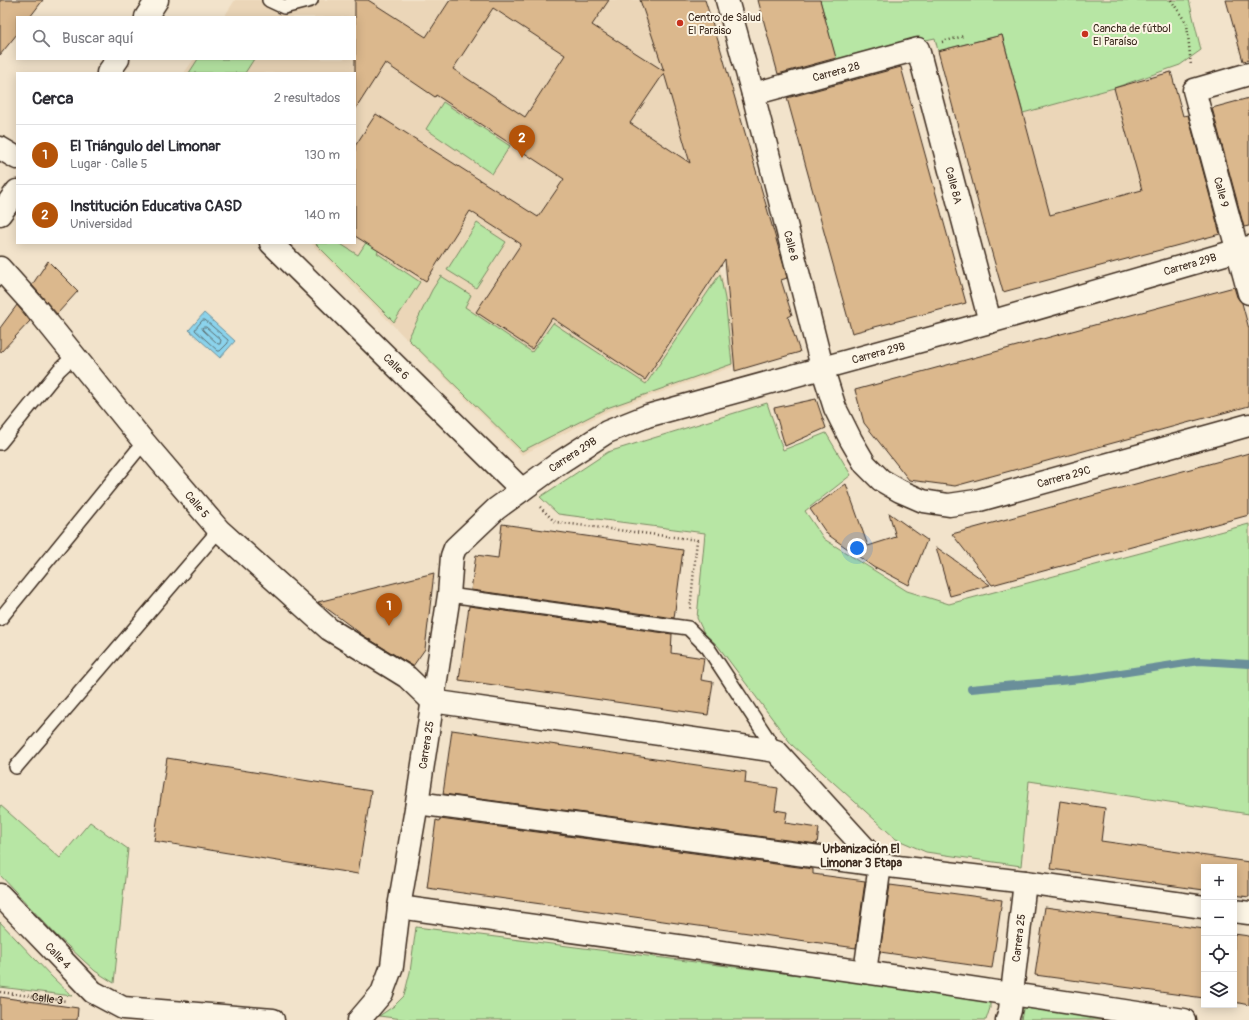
<!DOCTYPE html>
<html lang="es">
<head>
<meta charset="utf-8">
<style>
  :root { --surface:#fff; --page:#f7f7f7; --text:#2b2b33; --muted:#7c7c81; --line:#e1e1e2; --accent:#b45309 }
  body { margin:0; font-family:Pangolin,sans-serif; background:var(--page); color:var(--text) }
  .controls { position:absolute; right:12px; bottom:12px; display:grid; overflow:hidden; border-radius:0px; box-shadow:0 2px 10px #0003 }
  .controls button { width:36px; height:36px; display:grid; place-items:center; padding:0; border:0; border-bottom:1px solid var(--line); background:var(--surface); color:var(--text); font:20px sans-serif }
  .you { position:absolute; left:857px; top:548px; width:14px; height:14px; margin:-10px; border:3px solid #fff; border-radius:50%; background:#1a73e8; box-shadow:0 0 0 6px #1a73e833 }
  .badge { display:grid; place-items:center; width:26px; height:26px; border-radius:50%; background:var(--accent); color:#fff; font-size:13px; font-weight:700 }
  .pin { position:absolute; translate:-50% -33px; filter:drop-shadow(0 1px 2px #0008) }
  .pin::after { content:''; position:absolute; top:21px; width:14px; height:12px; background:inherit; clip-path:polygon(0 0,100% 0,50% 100%) }
  .list { margin:0; padding:0; list-style:none }
  h2 { display:flex; justify-content:space-between; align-items:center; height:52px; margin:0; padding:0 16px; font-size:17px }
  h2 small { font-size:13px; font-weight:400; color:var(--muted) }
  .list li { display:grid; grid-template-columns:26px 1fr auto; gap:12px; align-items:center; box-sizing:border-box; height:60px; padding:0 16px; border-top:1px solid var(--line) }
  .list b { display:block; font-size:15px; white-space:nowrap }
  .list p { margin:0; font-size:13px; white-space:nowrap; color:var(--muted) }
  .list em { font-size:13px; font-style:normal; color:var(--muted) }
  .icon { flex:none; width:22px; height:22px; fill:none; stroke:currentColor; stroke-width:2; stroke-linecap:round; stroke-linejoin:round }
  .map { position:relative; flex:none; width:1249px; height:1020px; overflow:hidden }
  .search { position:absolute; background:var(--surface); box-shadow:0 2px 10px #0003; left:16px; top:16px; width:340px; height:44px; display:flex; align-items:center; gap:10px; box-sizing:border-box; padding:0 14px; border-radius:0px; color:var(--muted); font-size:15px }
  .panel { position:absolute; background:var(--surface); box-shadow:0 2px 10px #0003; left:16px; top:72px; width:340px; height:172px; border-radius:0px }
  .map>svg:first-child { display:block }
  .built { fill:#ebd6b8 }
  .green { fill:#b7e6a4; stroke:#798861 }
  .water { fill:#8bd3ec; stroke:#6b8f9a }
  .lines { fill:none; stroke-linecap:round; stroke-linejoin:round }
  .shore { stroke:#5b6e70; stroke-width:1 }
  .stream { stroke:#6b8f9a; stroke-width:8 }
  .building { fill:#dbb88d; stroke:#3b2a1e; fill-rule:evenodd }
  .lane-casing { stroke:#3b2a1e; stroke-width:16 }
  .street-casing { stroke:#3b2a1e; stroke-width:25 }
  .secondary-casing { stroke:#3b2a1e; stroke-width:25 }
  .path { stroke:#3b2a1e; stroke-width:2.5; stroke-dasharray:1 3; stroke-linecap:butt }
  .lane { stroke:#fcf5e5; stroke-width:13 }
  .street { stroke:#fcf5e5; stroke-width:22 }
  .secondary { stroke:#fcf5e5; stroke-width:22 }
  .poi-dot { fill:#c8321e; stroke:#fcf5e5; stroke-width:1.5 }
  .labels { text-anchor:middle; stroke-width:4; stroke-linejoin:round; paint-order:stroke }
  .poi-label { font-size:11px; fill:#3b2a1e; stroke:#fcf5e5; text-anchor:start }
  .street-label { font-size:11px; fill:#3b2a1e; stroke:#fcf5e5 }
  .neighbourhood-label { font-size:12px; font-weight:bold; fill:#3b2a1e; stroke:#fcf5e5 }
</style>
</head>
<body>
<div class="map">
<svg width="1249" height="1020" viewBox="0 0 1249 1020">
  <rect width="100%" height="100%" fill="#f2e3cb"/>
  <filter id="ink" filterUnits="userSpaceOnUse"><feTurbulence type="fractalNoise" baseFrequency=".025" numOctaves="2"/><feDisplacementMap in="SourceGraphic" scale="8" xChannelSelector="R" yChannelSelector="G"/><feConvolveMatrix kernelMatrix="1 2 1 2 8 2 1 2 1" color-interpolation-filters="sRGB"/></filter>
  <g filter="url(#ink)">
    <g class="built">
      <path d="M235 0H640L662 65 728 297 735 366 608 411 522 455 311 243H355V73H184L194 59H355V17H224Z"/>
      <path d="M1114 88 1136 166 1216 235 1172 247 1155 187 1037 218 1030 193 1044 190 1023 113Z"/>
    </g>
    <g class="green">
      <path d="M820 0H1189L1201 50 1180 65 1114 88 1023 113 1002 35 938 51 935 38 836 60Z"/>
      <path d="M198 59H254L245 73H189Z"/>
      <path d="M443 102 510 146 492 174 426 129Z"/>
      <path d="M407 179 420 187 377 253 420 282 394 322 315 243H339L358 255Z"/>
      <path d="M477 223 506 242 476 288 447 270Z"/>
      <path d="M720 274 725 299 732 364 607 408 522 451 408 339 432 290 441 276 471 295 465 307 532 352 553 323 646 384Z"/>
      <path d="M767 403 783 450 826 433 851 475 805 511 824 539 907 591 949 604 1249 524V814L1029 781 1021 866 926 852 896 839 792 745 718 646 704 633 697 618 705 533 558 514 540 497 608 452Z"/>
      <path d="M0 805 60 858 90 822 128 849 114 983 95 971 56 935 0 875Z"/>
      <path d="M0 922 52 977 72 996 0 987Z"/>
      <path d="M416 927 990 999V1008L986 1020H410L379 1016 394 1006 404 996 410 972Z"/>
      <path d="M1024 1004 1122 1020H1021Z"/>
    </g>
    <path class="water" d="M204 313 235 341 220 358 189 330Z"/>
    <g class="lines">
      <g class="shore">
        <path d="M203 320H205L228 340V343L220 351H218L195 330 196 328Z"/>
        <path d="M204 327H206L221 340 220 344H218L203 330 202 328Z"/>
      </g>
      <path class="stream" d="M971 689 1082 679 1199 661 1249 664"/>
    </g>
    <g class="building">
      <path d="M0 0H43L30 17H17V34L0 55Z"/>
      <path d="M355 0H368L426 37 450 0H609L592 25 664 71 640 0H705L720 47 785 270 787 278 781 280 792 315 788 317 800 352 735 371 725 259 645 380 552 318 532 349 476 312 521 244 470 211 426 281 355 236V146L376 114 538 217 564 179 436 95 435 97 385 63 355 110ZM493 8 565 55 525 117 453 69ZM664 73 690 163 630 123Z"/>
      <path d="M758 0H820L836 58 778 74Z"/>
      <path d="M1226 0H1249V60L1243 61Z"/>
      <path d="M1002 35 1050 215 1142 190 1114 88 1171 72 1183 116 1188 115 1220 234 1003 292 982 218 938 51Z"/>
      <path d="M901 67 966 303 852 333 787 98Z"/>
      <path d="M1249 98V226L1244 227 1212 108Z"/>
      <path d="M48 261 78 291 57 314 32 285Z"/>
      <path d="M1234 287 1237 297 1242 303 1249 329V406L955 486 909 480 864 423 855 390Z"/>
      <path d="M17 305 30 321 0 353V328Z"/>
      <path d="M816 399 826 428 785 446 774 408Z"/>
      <path d="M1249 453V515L1128 548 992 585 952 534Z"/>
      <path d="M846 484 868 546 896 537 889 513 927 540 909 585 875 567 876 569 827 534 810 509Z"/>
      <path d="M502 524 683 550 674 618 471 590 476 555 498 558Z"/>
      <path d="M936 547 990 585 950 596Z"/>
      <path d="M434 573 425 649 413 666 364 636 318 602Z"/>
      <path d="M469 606 672 634 671 653 704 658 701 680 713 682 708 715 459 680Z"/>
      <path d="M452 730 746 772 745 783 778 788 775 810 787 812 785 823 819 828 817 844 443 794Z"/>
      <path d="M167 758 371 791 358 874 154 841Z"/>
      <path d="M1060 801 1105 808 1101 841 1249 862V897L1234 895V867H1204V890L1051 869Z"/>
      <path d="M440 819 813 869V874L865 881 856 948 427 888 436 820 439 821Z"/>
      <path d="M890 885 1002 900 992 968 880 952Z"/>
      <path d="M1045 907 1204 929V998L1035 975Z"/>
      <path d="M1234 934 1249 936V1005L1234 1002Z"/>
      <path d="M0 997 78 1008 77 1020H0Z"/>
    </g>
    <g class="lines">
      <g class="lane-casing">
        <g id="lane">
          <path d="M269 0 284 7 311 0"/>
          <path d="M0 443 59 370 74 356"/>
          <path d="M449 595 688 628 708 648 776 751"/>
          <path d="M0 619 144 442"/>
          <path d="M16 767 219 530"/>
        </g>
      </g>
      <g class="street-casing">
        <g id="street">
          <path id="s2" d="M727 0 753 94 822 367 835 408 851 440 865 464 881 480 900 491 923 501 949 505 976 501 1249 425"/>
          <path id="s3" d="M1249 74 1194 90 1249 293"/>
          <path id="s4" d="M753 94 918 49 990 322"/>
          <path d="M0 148 17 158"/>
          <path id="s5" d="M271 243 522 490"/>
          <path id="s6" d="M0 268 35 307 144 442 219 530 329 629 407 677 432 701 776 751 880 865 865 972"/>
          <path d="M417 803 880 865 1025 882 1204 907"/>
          <path id="s7" d="M0 895 93 992 123 1008 273 1020"/>
          <path d="M399 907 865 972 1184 1020"/>
          <path d="M1234 911 1249 913"/>
          <path id="s8" d="M359 1020 382 993 392 966 399 907 417 803 449 595 452 556 455 548 496 509 559 463 607 432 647 416 990 322 1249 247"/>
          <path id="s9" d="M1007 1020 1010 1010 1025 882"/>
        </g>
      </g>
      <g class="secondary-casing">
        <g id="secondary">
          <path d="M146 17 157 0"/>
          <path d="M108 73 118 59"/>
          <path d="M0 214 17 191"/>
        </g>
      </g>
      <g class="path">
        <path d="M1171 0 1187 24 1191 66"/>
        <path d="M942 42 964 36"/>
        <path d="M540 507 555 522 697 540 690 610"/>
        <path id="s1" d="M0 992 67 1001"/>
      </g>
      <use href="#lane" class="lane"/>
      <use href="#street" class="street"/>
      <use href="#secondary" class="secondary"/>
    </g>
  </g>
  <g class="poi-dot">
    <circle cx="680" cy="23" r="4"/>
    <circle cx="1085" cy="34" r="4"/>
  </g>
  <g class="labels">
    <g class="poi-label">
      <text x="688" y="21">Centro de Salud<tspan x="688" dy="13">El Paraiso</tspan></text>
      <text x="1093" y="32">Cancha de fútbol<tspan x="1093" dy="13">El Paraíso</tspan></text>
    </g>
    <g class="street-label">
      <text dy="4" stroke="none"><textPath href="#s4" startOffset="86">Carrera 28</textPath></text>
      <text dy="4" stroke="none"><textPath href="#s4" startOffset="312">Calle 8A</textPath></text>
      <text dy="4" stroke="none"><textPath href="#s3" startOffset="163">Calle 9</textPath></text>
      <text dy="4" stroke="none"><textPath href="#s2" startOffset="254">Calle 8</textPath></text>
      <text dy="4" stroke="none"><textPath href="#s8" startOffset="1286">Carrera 29B</textPath></text>
      <text dy="4" stroke="none"><textPath href="#s8" startOffset="962">Carrera 29B</textPath></text>
      <text dy="4" stroke="none"><textPath href="#s5" startOffset="176">Calle 6</textPath></text>
      <text dy="4" stroke="none"><textPath href="#s8" startOffset="638">Carrera 29B</textPath></text>
      <text dy="4" stroke="none"><textPath href="#s2" startOffset="700">Carrera 29C</textPath></text>
      <text dy="4" stroke="none"><textPath href="#s6" startOffset="308">Calle 5</textPath></text>
      <text dy="4" stroke="none"><textPath href="#s8" startOffset="288">Carrera 25</textPath></text>
      <text dy="4" stroke="none"><textPath href="#s9" startOffset="83">Carrera 25</textPath></text>
      <text dy="4" stroke="none"><textPath href="#s7" startOffset="84">Calle 4</textPath></text>
      <text dy="4" stroke="none"><textPath href="#s1" startOffset="48">Calle 3</textPath></text>
    </g>
    <g class="neighbourhood-label">
      <text x="861" y="853">Urbanización El<tspan x="861" dy="14">Limonar 3 Etapa</tspan></text>
    </g>
  </g>
</svg>
<div class="controls">
<button>+</button>
<button>−</button>
<button><svg class="icon" aria-label="locate" viewBox="0 0 24 24"><circle cx="12" cy="12" r="6"/><path d="M12 2v4M12 18v4M2 12h4M18 12h4"/></svg></button>
<button><svg class="icon" aria-label="layers" viewBox="0 0 24 24"><path d="M12 4l9 5-9 5-9-5zM3 14l9 5 9-5"/></svg></button>
</div>
<div class="you"></div>
<div class="pin badge" style="left:389px;top:626px">1</div>
<div class="pin badge" style="left:522px;top:158px">2</div>
<div class="search"><svg class="icon" aria-label="search" viewBox="0 0 24 24"><circle cx="10" cy="10" r="6"/><path d="M15 15l6 6"/></svg>Buscar aquí</div>
<section class="panel">
<h2>Cerca<small>2 resultados</small></h2>
<ul class="list">
<li><span class="badge">1</span><div><b>El Triángulo del Limonar</b><p>Lugar · Calle 5</p></div><em>130 m</em></li>
<li><span class="badge">2</span><div><b>Institución Educativa CASD</b><p>Universidad</p></div><em>140 m</em></li>
</ul>
</section>
</div>
</body>
</html>
